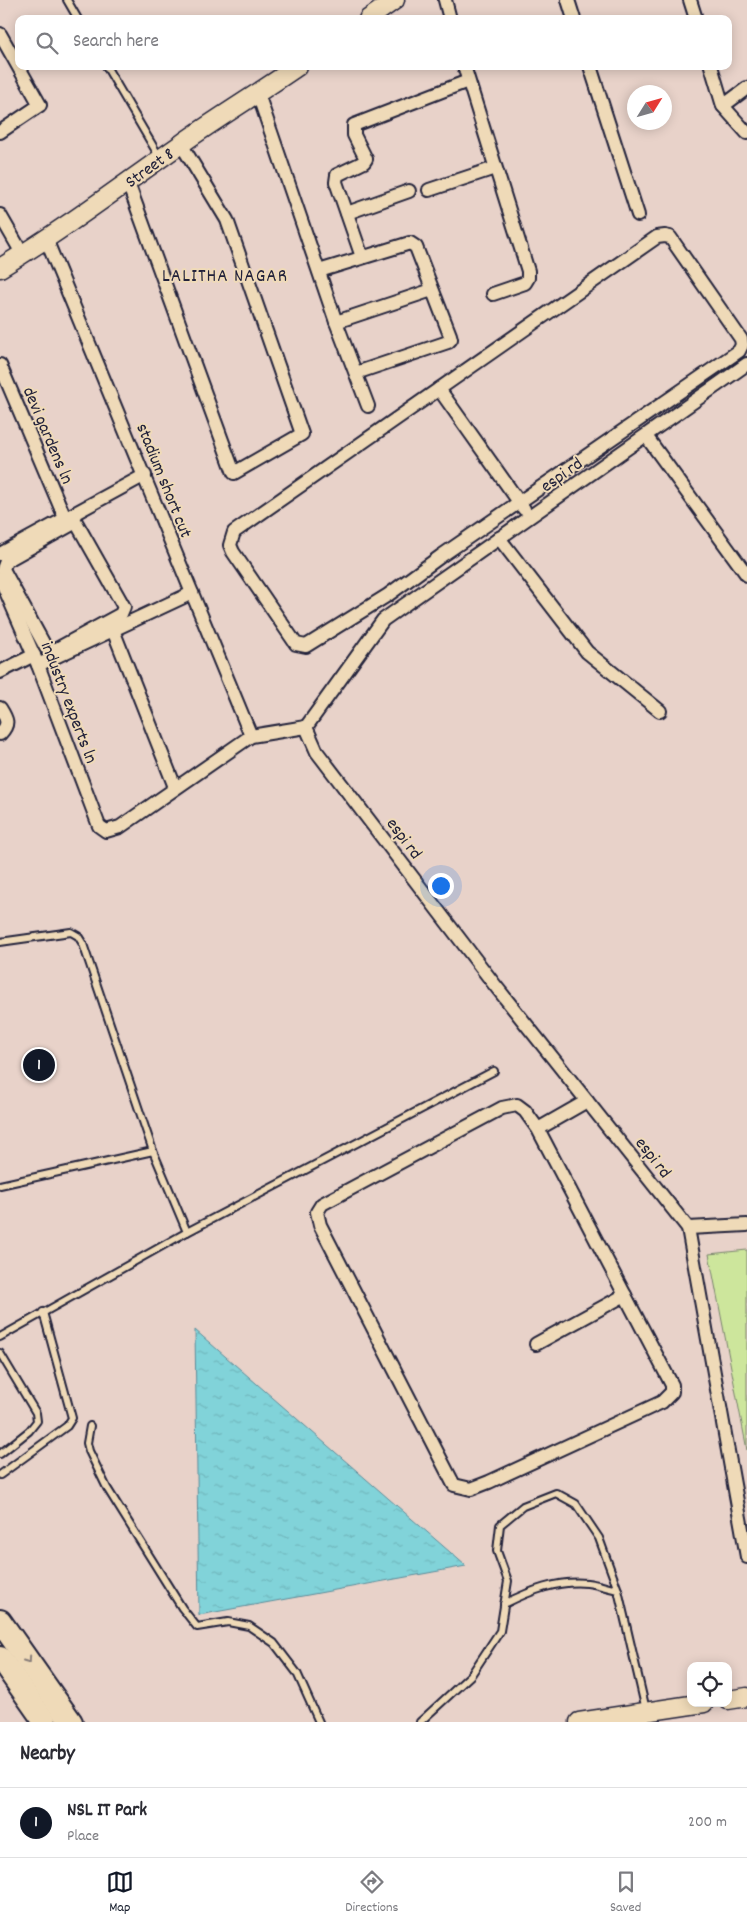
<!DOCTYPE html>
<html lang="en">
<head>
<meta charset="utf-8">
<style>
  :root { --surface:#fff; --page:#f2f2f3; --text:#2b2b33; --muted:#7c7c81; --line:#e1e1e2; --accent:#111827 }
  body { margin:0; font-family:Dekko,sans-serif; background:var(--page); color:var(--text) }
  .controls { position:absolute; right:15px; bottom:15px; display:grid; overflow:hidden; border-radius:10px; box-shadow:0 2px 12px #0003 }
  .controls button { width:45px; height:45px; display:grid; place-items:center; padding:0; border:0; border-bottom:1px solid var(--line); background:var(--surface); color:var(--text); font:25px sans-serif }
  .compass { position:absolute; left:627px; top:85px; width:45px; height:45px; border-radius:50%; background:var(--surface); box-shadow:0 2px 12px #0003; rotate:53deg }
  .you { position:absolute; left:440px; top:885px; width:18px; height:18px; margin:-12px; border:4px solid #fff; border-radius:50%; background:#1a73e8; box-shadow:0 0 0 8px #1a73e833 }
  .badge { display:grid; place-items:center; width:32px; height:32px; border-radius:50%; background:var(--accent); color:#fff; font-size:16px; font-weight:700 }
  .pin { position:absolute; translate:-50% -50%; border:2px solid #fff; box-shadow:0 1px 5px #0006 }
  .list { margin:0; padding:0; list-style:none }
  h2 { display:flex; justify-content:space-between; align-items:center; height:65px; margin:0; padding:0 20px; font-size:21px }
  h2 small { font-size:16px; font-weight:400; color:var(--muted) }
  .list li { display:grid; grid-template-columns:32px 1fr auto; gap:15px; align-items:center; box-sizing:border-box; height:70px; padding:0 20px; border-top:1px solid var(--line) }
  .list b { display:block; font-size:19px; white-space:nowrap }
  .list p { margin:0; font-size:16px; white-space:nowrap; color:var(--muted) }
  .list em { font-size:16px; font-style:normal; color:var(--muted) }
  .icon { flex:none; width:28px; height:28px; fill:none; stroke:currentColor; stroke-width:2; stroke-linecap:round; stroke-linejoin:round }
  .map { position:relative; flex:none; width:747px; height:1722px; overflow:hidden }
  .search { position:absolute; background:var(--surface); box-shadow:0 2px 12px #0003; left:15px; right:15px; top:15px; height:55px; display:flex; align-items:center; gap:12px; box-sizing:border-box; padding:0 18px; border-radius:10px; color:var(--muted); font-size:19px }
  .sheet { height:135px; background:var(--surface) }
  nav { display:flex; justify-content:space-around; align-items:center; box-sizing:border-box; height:70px; border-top:1px solid var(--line); background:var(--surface); font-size:14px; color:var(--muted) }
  nav a { display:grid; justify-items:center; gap:2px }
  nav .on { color:var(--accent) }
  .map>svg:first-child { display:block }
  .garden { fill:#cde69c; stroke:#78846c }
  .water { fill:url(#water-ripples); stroke:#5b8c9a }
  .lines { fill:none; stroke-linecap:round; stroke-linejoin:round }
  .lane-casing { stroke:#22223b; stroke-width:10 }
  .street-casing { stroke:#22223b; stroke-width:16 }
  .secondary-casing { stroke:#22223b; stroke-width:21 }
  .highway-casing { stroke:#22223b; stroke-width:26 }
  .lane { stroke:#efdab8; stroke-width:6 }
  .street { stroke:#efdab8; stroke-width:12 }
  .secondary { stroke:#efdab8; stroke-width:18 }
  .highway { stroke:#efdab8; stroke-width:22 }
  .oneway { stroke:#887e7a }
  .labels { text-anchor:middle; stroke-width:4; stroke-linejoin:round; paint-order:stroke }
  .street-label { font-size:18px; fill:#22223b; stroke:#efdab8 }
  .neighbourhood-label { font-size:19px; letter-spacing:1px; fill:#22223b; stroke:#efdab8 }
</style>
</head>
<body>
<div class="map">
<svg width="747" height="1722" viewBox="0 0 747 1722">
  <defs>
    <pattern id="water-ripples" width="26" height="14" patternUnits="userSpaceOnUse" patternTransform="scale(1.25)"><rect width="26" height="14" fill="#81d3d9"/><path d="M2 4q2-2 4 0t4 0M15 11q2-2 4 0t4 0" fill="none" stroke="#6fb5bb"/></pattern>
  </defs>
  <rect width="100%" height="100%" fill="#e8d2c9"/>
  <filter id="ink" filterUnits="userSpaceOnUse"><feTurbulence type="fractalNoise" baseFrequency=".02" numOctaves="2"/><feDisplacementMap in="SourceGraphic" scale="10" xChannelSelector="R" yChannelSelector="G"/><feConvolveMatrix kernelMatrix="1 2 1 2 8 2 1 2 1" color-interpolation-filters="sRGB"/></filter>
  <g filter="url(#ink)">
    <path class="garden" d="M747 1250V1450L709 1254Z"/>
    <path class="water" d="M195 1330 466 1566 199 1615Z"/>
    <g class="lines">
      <g class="lane-casing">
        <g id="lane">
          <path d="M67 0 78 19"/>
          <path d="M106 66 160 158"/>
          <path d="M0 942 71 932 78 936 83 944 153 1151 187 1232 0 1337"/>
          <path d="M0 1185 153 1151"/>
          <path d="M187 1232 494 1071"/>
          <path d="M0 1353 36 1413 37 1421 29 1431 0 1454"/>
          <path d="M90 1426 87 1443 89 1451 107 1488 182 1608 197 1627 228 1622 249 1626 274 1643 297 1673 319 1722"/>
          <path d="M0 1475 67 1426 72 1418 43 1312"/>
          <path d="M504 1604C530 1591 557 1580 587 1583 597 1584 608 1588 618 1590"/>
          <path d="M420 1722 471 1675 500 1631 508 1581 497 1551 500 1525 523 1506 556 1493 576 1504 599 1538 618 1590 646 1710"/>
        </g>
      </g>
      <g class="street-casing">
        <g id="street">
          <path d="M445 0 450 19"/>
          <path d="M568 0 574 19"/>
          <path d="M690 0 696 19"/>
          <path d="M0 34 40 105 0 132"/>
          <path d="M464 66 528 271V278L525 283 493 294"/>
          <path d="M590 66 638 215"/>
          <path d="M711 66 723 106 747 133"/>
          <path d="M258 94 336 322 368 406"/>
          <path d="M723 106 747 88"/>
          <path d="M128 183 234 473 302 434 227 220 181 144"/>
          <path d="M429 190 495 168"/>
          <path d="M347 213 409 191"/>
          <path d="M0 215 23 255"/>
          <path d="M665 236 670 237 741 339 742 345 739 351 441 556 388 595 306 646 296 644 233 552 230 545 234 532 657 237Z"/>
          <path d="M46 239 251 736"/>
          <path d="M362 257 336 182 337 175 364 162 366 159 354 135V125L468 81"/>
          <path d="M319 271 410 243 416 247 450 335 451 339 448 342 356 373"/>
          <path d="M336 322 432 290"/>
          <path d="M747 364 383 620 306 727 317 752 494 984 688 1228 747 1557"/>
          <path d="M0 365 65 518"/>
          <path d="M439 389 524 509"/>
          <path d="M646 436 747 575"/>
          <path d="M72 515 124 607 121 614 53 651 46 648 3 569 6 561 76 522"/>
          <path d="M499 538 587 652 660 711"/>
          <path d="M0 554 145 475"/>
          <path d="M0 578 38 665 99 826 106 831 120 827 251 736 306 727"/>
          <path d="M113 630 175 787"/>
          <path d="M38 665 192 593"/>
          <path d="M0 672 34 655"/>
          <path d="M0 708C7 719 10 724 0 734"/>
          <path d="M538 1129 672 1385V1392L662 1402 489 1482 471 1489 454 1485 320 1225 317 1212 322 1204 502 1108 517 1105 525 1111 538 1129 587 1101"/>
          <path d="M688 1228 747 1225"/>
          <path d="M536 1344 625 1295"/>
        </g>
      </g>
      <g class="secondary-casing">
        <g id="secondary">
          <path d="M368 19 395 0"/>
          <path d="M0 268C63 230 121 186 181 144 219 117 259 93 298 66"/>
          <path d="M728 1700 747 1697"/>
          <path d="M579 1722 704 1703"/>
        </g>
      </g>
      <g class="highway-casing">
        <g id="highway">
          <path d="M0 1621 71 1722"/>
          <path d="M0 1658 45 1722"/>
        </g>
      </g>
      <use href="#lane" class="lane"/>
      <use href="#street" class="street"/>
      <use href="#secondary" class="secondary"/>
      <use href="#highway" class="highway"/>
    </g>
    <defs><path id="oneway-chevron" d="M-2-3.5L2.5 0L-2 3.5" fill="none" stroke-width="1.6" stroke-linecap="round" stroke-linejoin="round" transform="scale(1.25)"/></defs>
    <use class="oneway" href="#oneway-chevron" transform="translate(28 1660) rotate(55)"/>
  </g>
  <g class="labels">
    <g class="street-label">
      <text transform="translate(149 167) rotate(-36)" y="6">Street 8</text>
      <text transform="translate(49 435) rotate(67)" y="6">devi gardens ln</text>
      <text transform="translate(561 474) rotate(-35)" y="6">espi rd</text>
      <text transform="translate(165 480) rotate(68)" y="6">stadium short cut</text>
      <text transform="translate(70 702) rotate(69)" y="6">industry experts ln</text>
      <text transform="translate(405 838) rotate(53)" y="6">espi rd</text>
      <text transform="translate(654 1157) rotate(52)" y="6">espi rd</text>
    </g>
    <g class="neighbourhood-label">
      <text x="225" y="281">LALITHA NAGAR</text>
    </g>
  </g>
</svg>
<div class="controls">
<button><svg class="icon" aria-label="locate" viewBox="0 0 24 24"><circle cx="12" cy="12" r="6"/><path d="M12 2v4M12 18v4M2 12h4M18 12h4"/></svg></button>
</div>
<svg class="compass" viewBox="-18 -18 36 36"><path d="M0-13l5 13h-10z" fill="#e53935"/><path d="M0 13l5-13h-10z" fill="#7c7c81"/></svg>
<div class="you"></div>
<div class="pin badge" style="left:39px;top:1065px">1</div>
<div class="search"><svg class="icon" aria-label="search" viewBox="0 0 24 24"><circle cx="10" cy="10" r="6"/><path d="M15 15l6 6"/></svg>Search here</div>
</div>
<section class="sheet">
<h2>Nearby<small></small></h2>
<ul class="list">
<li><span class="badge">1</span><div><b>NSL IT Park</b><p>Place</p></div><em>200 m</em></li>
</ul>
</section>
<nav>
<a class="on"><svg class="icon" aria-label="map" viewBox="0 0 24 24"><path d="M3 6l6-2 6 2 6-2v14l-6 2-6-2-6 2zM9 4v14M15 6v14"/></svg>Map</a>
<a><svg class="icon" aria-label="directions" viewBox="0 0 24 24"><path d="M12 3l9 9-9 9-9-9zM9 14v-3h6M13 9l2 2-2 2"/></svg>Directions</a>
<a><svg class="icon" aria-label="saved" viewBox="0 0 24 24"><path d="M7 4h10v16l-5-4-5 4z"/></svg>Saved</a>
</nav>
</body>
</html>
